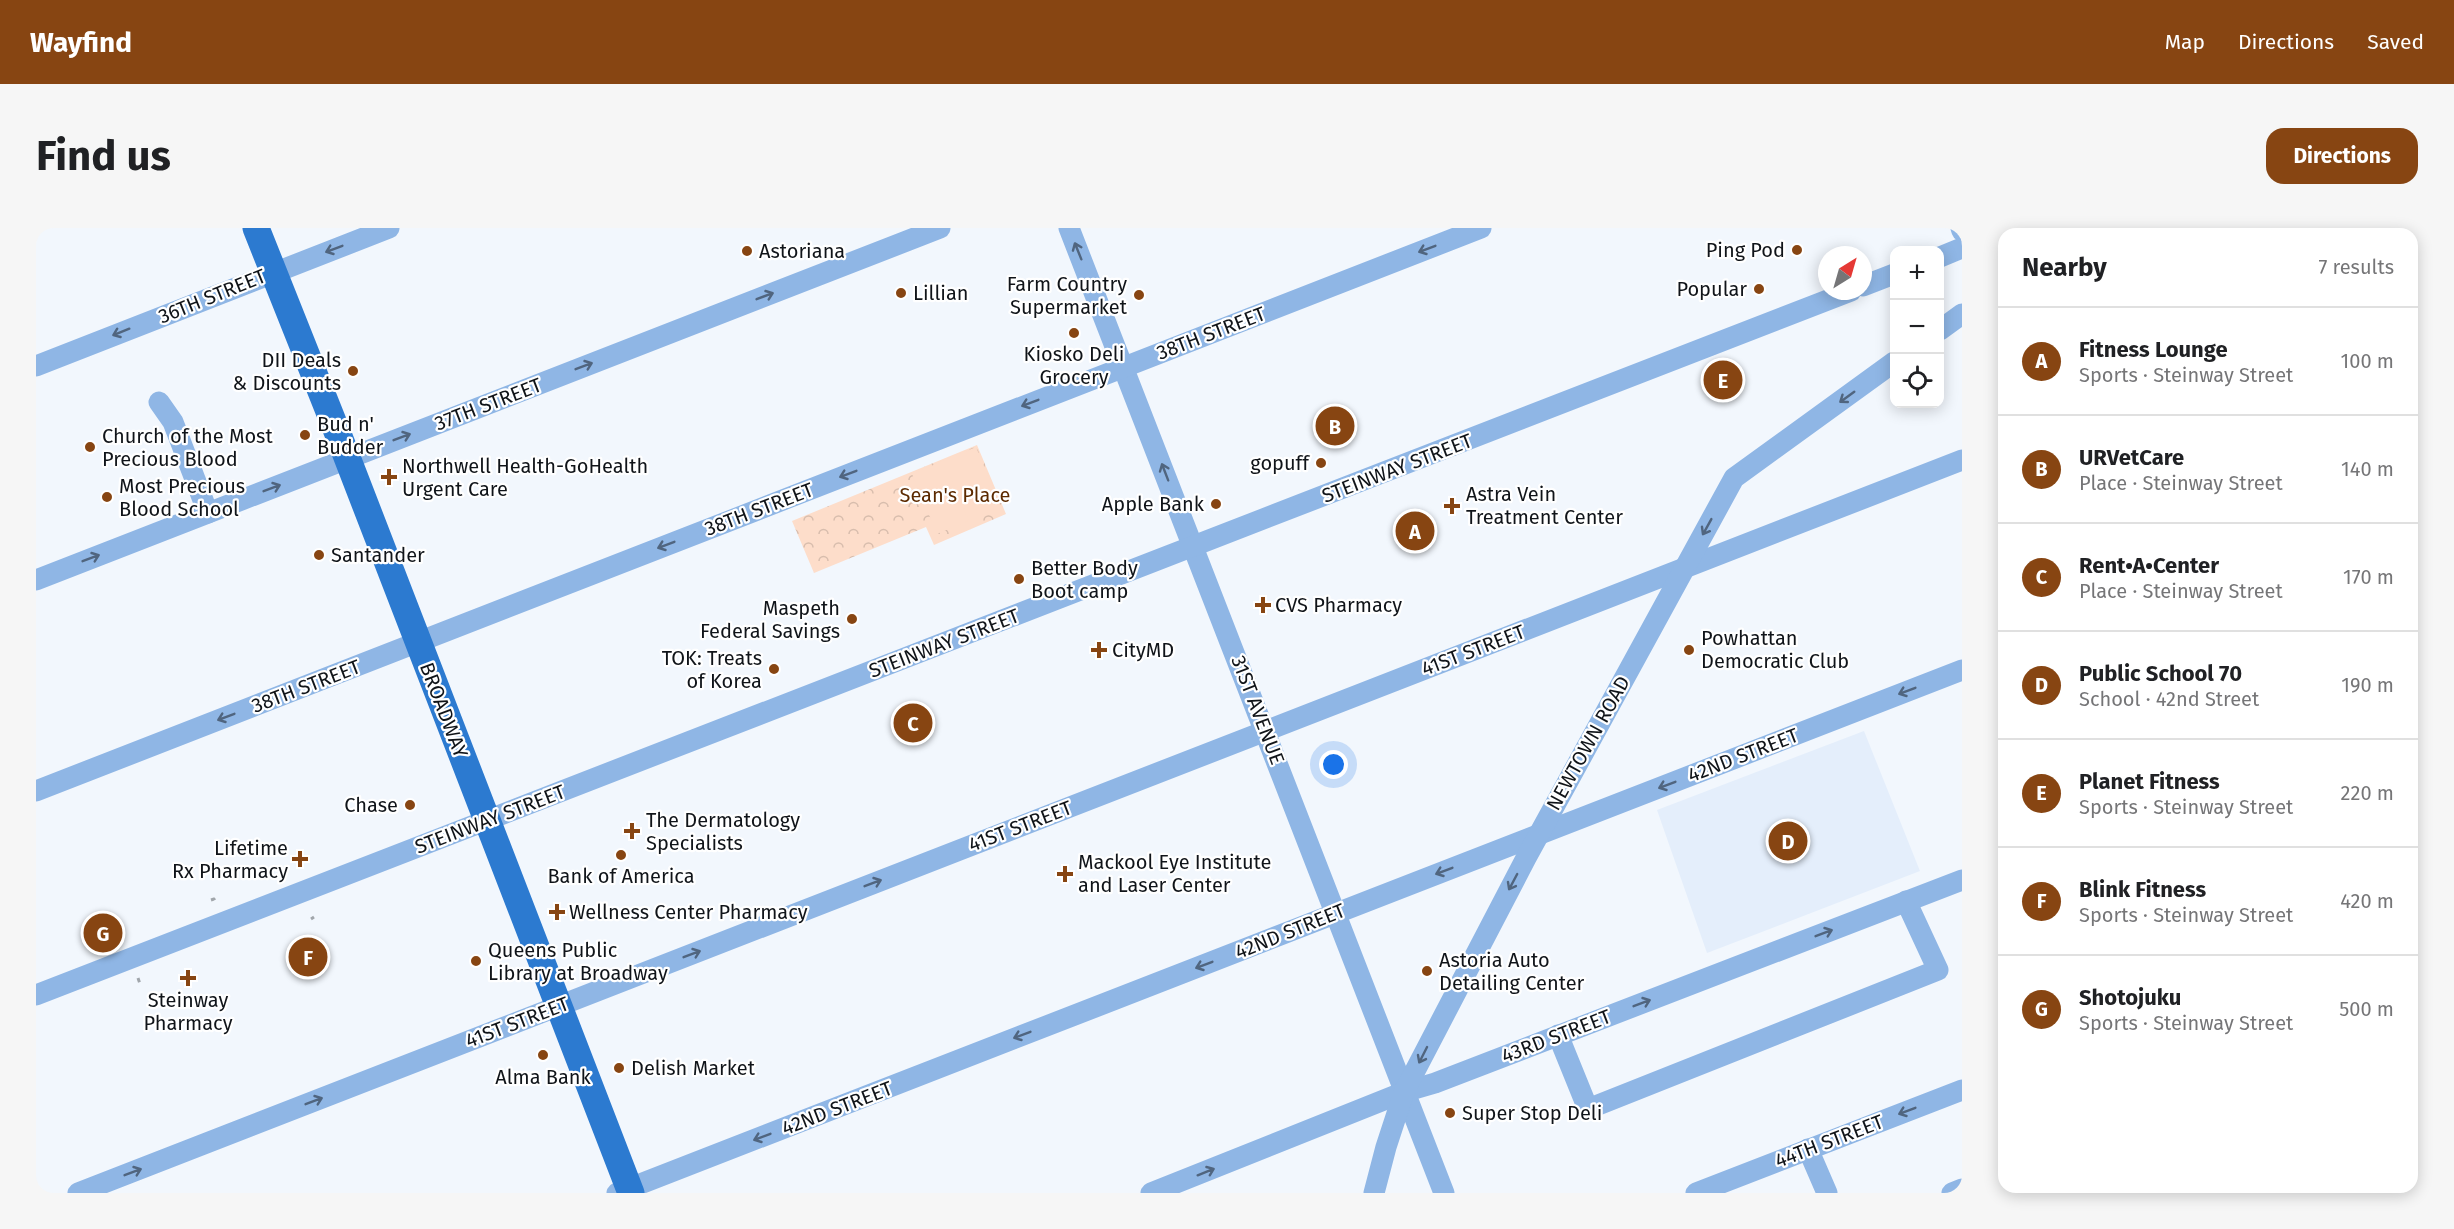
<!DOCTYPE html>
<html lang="en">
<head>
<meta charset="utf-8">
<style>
  :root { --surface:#fff; --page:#f6f6f6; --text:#202124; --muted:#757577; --line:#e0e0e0; --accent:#874512 }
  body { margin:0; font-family:"Fira Sans",sans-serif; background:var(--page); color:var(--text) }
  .controls { position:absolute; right:18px; top:18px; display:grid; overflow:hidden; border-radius:12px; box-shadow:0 3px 15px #0003 }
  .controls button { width:54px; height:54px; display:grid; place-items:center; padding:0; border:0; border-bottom:2px solid var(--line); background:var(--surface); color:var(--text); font:30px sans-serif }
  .compass { position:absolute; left:1782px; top:18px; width:54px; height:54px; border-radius:50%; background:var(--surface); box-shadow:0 3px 15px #0003; rotate:37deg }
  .you { position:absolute; left:1298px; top:537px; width:21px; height:21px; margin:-15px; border:4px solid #fff; border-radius:50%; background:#1a73e8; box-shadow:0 0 0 9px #1a73e833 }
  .badge { display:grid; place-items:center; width:39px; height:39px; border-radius:50%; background:var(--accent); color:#fff; font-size:20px; font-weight:700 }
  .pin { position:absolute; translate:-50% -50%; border:3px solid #fff; box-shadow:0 2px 6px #0006 }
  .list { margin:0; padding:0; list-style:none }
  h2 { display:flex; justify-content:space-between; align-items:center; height:78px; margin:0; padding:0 24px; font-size:26px }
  h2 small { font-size:20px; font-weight:400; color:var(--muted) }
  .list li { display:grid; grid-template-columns:39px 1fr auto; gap:18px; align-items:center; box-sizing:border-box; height:108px; padding:0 24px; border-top:2px solid var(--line) }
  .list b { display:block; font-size:22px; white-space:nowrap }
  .list p { margin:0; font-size:20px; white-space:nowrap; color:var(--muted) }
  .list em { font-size:20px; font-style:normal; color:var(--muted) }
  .icon { flex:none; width:33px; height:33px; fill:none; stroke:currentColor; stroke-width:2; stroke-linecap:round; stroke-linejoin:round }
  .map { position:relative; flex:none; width:1926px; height:965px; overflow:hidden; border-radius:18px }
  header { display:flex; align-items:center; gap:36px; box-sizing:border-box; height:84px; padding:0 30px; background:var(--accent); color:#fff }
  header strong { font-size:28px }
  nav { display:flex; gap:33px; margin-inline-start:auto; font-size:21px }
  .intro { display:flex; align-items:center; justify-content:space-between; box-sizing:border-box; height:144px; padding:0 36px }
  h1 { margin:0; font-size:42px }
  .button { padding:15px 27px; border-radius:18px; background:var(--accent); color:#fff; font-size:21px; font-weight:700 }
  main { display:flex; gap:36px; padding:0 36px }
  aside { flex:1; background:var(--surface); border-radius:18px; box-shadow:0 3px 15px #0003 }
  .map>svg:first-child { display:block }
  .built { fill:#e4eefb }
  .park { fill:url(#park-crowns) }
  .pitch { fill:#fdddca }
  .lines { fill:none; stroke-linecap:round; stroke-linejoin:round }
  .path { stroke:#a1a6ab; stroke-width:3; stroke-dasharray:4.5 4.5; stroke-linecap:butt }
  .minor { stroke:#8fb6e5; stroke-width:21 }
  .major { stroke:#2c7ad0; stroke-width:27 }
  .oneway { stroke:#50657f }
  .poi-dot { fill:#874512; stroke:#fff; stroke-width:2 }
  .labels { text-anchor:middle; stroke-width:4.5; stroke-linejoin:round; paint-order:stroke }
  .poi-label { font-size:20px; fill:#101419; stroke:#fff; text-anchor:start }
  .street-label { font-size:20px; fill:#101419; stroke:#fff }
  .park-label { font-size:20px; fill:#5c2a00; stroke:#fff }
</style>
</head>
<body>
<header>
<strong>Wayfind</strong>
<nav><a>Map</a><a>Directions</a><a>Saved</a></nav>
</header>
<div class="intro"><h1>Find us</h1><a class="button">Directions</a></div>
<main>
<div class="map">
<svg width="1926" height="965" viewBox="0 0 1926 965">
  <defs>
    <pattern id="park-crowns" width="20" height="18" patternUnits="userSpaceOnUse" patternTransform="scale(1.5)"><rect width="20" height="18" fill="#fdddca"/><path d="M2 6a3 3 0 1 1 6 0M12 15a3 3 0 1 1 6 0" fill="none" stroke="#d8bdad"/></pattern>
  </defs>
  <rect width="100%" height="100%" fill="#f2f7fd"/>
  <path class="built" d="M1828 503 1884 643 1671 725 1621 582Z"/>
  <path class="park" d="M941 217 970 286 898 317 890 299 778 345 756 293Z"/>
  <path class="pitch" d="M940 219 965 279 933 292 911 241 932 293 901 306 876 246Z"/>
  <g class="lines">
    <g class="path">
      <path d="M175 672 178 671 179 674"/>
      <path d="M275 691 278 689"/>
      <path d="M102 750 104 756"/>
    </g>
    <g class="minor">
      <path d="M1033 0 1408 965"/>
      <path d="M1925 0 1926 3"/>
      <path d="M1904 29 1926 20"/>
      <path d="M1827 58 1858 46"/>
      <path d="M1904 102 1926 86"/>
      <path d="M0 138 353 0"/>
      <path d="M123 174 137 194 172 285"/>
      <path d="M0 352 904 0"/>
      <path d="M0 563 1445 0"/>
      <path d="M0 767 1815 63"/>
      <path d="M1522 807 1552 881 1902 742 1870 673"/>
      <path d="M1772 921 1791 965"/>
      <path d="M42 965 1926 232"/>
      <path d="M581 965 1926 442"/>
      <path d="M1115 965 1368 864 1399 855 1926 652"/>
      <path d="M1338 965 1350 919 1368 864 1490 630 1698 250 1858 134"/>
      <path d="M1660 965 1926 862"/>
      <path d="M1916 965 1926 961"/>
    </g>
    <path class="major" d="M220 0 304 211 595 965"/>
  </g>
  <defs><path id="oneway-shaft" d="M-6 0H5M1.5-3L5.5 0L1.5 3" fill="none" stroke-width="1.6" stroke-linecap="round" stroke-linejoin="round" transform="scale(1.5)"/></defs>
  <g class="oneway">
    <use href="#oneway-shaft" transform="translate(298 21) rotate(159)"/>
    <use href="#oneway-shaft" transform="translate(1391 21) rotate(159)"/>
    <use href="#oneway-shaft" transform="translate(1042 23) rotate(-112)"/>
    <use href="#oneway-shaft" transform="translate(729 68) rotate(-21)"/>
    <use href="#oneway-shaft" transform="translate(85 104) rotate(158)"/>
    <use href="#oneway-shaft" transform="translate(548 138) rotate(-21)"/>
    <use href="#oneway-shaft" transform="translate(1811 169) rotate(144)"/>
    <use href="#oneway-shaft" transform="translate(994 175) rotate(159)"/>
    <use href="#oneway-shaft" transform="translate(366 209) rotate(-21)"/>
    <use href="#oneway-shaft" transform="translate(1129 244) rotate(-111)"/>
    <use href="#oneway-shaft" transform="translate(812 246) rotate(159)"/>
    <use href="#oneway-shaft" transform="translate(236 260) rotate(-21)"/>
    <use href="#oneway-shaft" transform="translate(1671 299) rotate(119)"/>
    <use href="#oneway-shaft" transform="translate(630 317) rotate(159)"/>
    <use href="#oneway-shaft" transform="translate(55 330) rotate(-21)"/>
    <use href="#oneway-shaft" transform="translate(1871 463) rotate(159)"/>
    <use href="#oneway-shaft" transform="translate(190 489) rotate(159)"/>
    <use href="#oneway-shaft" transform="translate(1631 557) rotate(159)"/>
    <use href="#oneway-shaft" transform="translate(1408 643) rotate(159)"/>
    <use href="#oneway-shaft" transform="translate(1477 654) rotate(118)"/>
    <use href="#oneway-shaft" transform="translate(837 655) rotate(-21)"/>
    <use href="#oneway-shaft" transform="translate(1788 705) rotate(-21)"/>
    <use href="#oneway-shaft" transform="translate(656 726) rotate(-21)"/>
    <use href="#oneway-shaft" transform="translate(1168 737) rotate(159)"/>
    <use href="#oneway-shaft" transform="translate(1606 775) rotate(-21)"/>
    <use href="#oneway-shaft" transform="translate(986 807) rotate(159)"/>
    <use href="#oneway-shaft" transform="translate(1387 827) rotate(117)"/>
    <use href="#oneway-shaft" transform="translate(278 873) rotate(-21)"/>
    <use href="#oneway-shaft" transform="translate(1871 883) rotate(159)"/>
    <use href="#oneway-shaft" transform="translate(726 909) rotate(159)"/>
    <use href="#oneway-shaft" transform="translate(97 944) rotate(-21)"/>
    <use href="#oneway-shaft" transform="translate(1170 944) rotate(-22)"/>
  </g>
  <g class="poi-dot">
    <circle cx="1761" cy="22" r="6"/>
    <circle cx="711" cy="23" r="6"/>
    <circle cx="1723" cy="61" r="6"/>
    <circle cx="865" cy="65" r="6"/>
    <circle cx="1103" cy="67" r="6"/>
    <circle cx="1038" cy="105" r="6"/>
    <circle cx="317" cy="143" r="6"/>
    <circle cx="269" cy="207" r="6"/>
    <circle cx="54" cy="219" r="6"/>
    <circle cx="1285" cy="235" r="6"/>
    <path d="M350 240h6v6h6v6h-6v6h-6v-6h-6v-6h6z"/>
    <circle cx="71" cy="269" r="6"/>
    <circle cx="1180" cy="276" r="6"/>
    <path d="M1413 269h6v6h6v6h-6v6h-6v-6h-6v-6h6z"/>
    <circle cx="283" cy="327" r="6"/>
    <circle cx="983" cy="351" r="6"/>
    <path d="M1224 368h6v6h6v6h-6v6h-6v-6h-6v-6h6z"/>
    <circle cx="816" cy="391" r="6"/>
    <path d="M1060 413h6v6h6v6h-6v6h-6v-6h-6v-6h6z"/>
    <circle cx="1653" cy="422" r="6"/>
    <circle cx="738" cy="441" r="6"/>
    <circle cx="374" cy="577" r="6"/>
    <path d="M593 594h6v6h6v6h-6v6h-6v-6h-6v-6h6z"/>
    <circle cx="585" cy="627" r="6"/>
    <path d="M261 622h6v6h6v6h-6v6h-6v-6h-6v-6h6z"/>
    <path d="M1026 637h6v6h6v6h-6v6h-6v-6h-6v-6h6z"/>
    <path d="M518 675h6v6h6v6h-6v6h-6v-6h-6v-6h6z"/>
    <circle cx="440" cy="733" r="6"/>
    <circle cx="1391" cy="743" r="6"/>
    <path d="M149 741h6v6h6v6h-6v6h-6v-6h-6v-6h6z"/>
    <circle cx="507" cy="827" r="6"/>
    <circle cx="583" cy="840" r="6"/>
    <circle cx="1414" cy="885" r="6"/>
  </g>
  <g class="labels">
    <g class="poi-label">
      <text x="1749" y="29" text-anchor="end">Ping Pod</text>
      <text x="723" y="30">Astoriana</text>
      <text x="1091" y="63" text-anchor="end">Farm Country<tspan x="1091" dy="23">Supermarket</tspan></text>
      <text x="1711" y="68" text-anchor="end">Popular</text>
      <text x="877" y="72">Lillian</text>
      <text x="1038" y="133" text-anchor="middle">Kiosko Deli<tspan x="1038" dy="23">Grocery</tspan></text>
      <text x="305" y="139" text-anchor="end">DII Deals<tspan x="305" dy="23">&amp; Discounts</tspan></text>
      <text x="281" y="203">Bud n'<tspan x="281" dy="23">Budder</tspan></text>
      <text x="66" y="215">Church of the Most<tspan x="66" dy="23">Precious Blood</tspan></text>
      <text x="1273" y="242" text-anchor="end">gopuff</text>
      <text x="366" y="245">Northwell Health-GoHealth<tspan x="366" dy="23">Urgent Care</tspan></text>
      <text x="83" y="265">Most Precious<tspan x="83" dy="23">Blood School</tspan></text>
      <text x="1430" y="273">Astra Vein<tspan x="1430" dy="23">Treatment Center</tspan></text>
      <text x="1168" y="283" text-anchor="end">Apple Bank</text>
      <text x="295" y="334">Santander</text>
      <text x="995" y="347">Better Body<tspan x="995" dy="23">Boot camp</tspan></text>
      <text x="1239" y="384">CVS Pharmacy</text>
      <text x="804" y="387" text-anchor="end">Maspeth<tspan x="804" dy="23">Federal Savings</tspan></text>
      <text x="1665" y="417">Powhattan<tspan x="1665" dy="23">Democratic Club</tspan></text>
      <text x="1076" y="429">CityMD</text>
      <text x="726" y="437" text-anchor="end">TOK: Treats<tspan x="726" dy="23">of Korea</tspan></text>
      <text x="362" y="584" text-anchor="end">Chase</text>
      <text x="610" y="599">The Dermatology<tspan x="610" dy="23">Specialists</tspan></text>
      <text x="252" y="627" text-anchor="end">Lifetime<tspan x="252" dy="23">Rx Pharmacy</tspan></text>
      <text x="1042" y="641">Mackool Eye Institute<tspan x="1042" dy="23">and Laser Center</tspan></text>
      <text x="585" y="655" text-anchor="middle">Bank of America</text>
      <text x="533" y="691">Wellness Center Pharmacy</text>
      <text x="452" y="729">Queens Public<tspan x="452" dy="23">Library at Broadway</tspan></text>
      <text x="1403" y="739">Astoria Auto<tspan x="1403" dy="23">Detailing Center</tspan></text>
      <text x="152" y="779" text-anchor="middle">Steinway<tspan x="152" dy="23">Pharmacy</tspan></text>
      <text x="595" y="847">Delish Market</text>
      <text x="507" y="856" text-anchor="middle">Alma Bank</text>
      <text x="1426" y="892">Super Stop Deli</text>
    </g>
    <g class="street-label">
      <text transform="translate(176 68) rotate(-22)" y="7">36TH STREET</text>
      <text transform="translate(1175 105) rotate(-21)" y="7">38TH STREET</text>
      <text transform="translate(452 176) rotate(-21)" y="7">37TH STREET</text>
      <text transform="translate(1361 240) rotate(-21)" y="7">STEINWAY STREET</text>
      <text transform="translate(723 281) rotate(-21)" y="7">38TH STREET</text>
      <text transform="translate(908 415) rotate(-21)" y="7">STEINWAY STREET</text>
      <text transform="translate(1437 422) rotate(-21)" y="7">41ST STREET</text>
      <text transform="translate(270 458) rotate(-21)" y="7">38TH STREET</text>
      <text transform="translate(408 482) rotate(69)" y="7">BROADWAY</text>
      <text transform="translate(1222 482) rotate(69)" y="7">31ST AVENUE</text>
      <text transform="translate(1552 515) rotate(-61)" y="7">NEWTOWN ROAD</text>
      <text transform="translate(1707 527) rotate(-21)" y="7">42ND STREET</text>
      <text transform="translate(454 591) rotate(-21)" y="7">STEINWAY STREET</text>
      <text transform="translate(984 598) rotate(-21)" y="7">41ST STREET</text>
      <text transform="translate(1254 703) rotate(-22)" y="7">42ND STREET</text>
      <text transform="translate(481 794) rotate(-21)" y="7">41ST STREET</text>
      <text transform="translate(1520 808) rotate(-21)" y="7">43RD STREET</text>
      <text transform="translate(801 880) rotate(-21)" y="7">42ND STREET</text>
      <text transform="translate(1793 913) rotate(-21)" y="7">44TH STREET</text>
    </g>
    <g class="park-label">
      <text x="919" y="274">Sean's Place</text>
    </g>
  </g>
</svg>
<div class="controls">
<button>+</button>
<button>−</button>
<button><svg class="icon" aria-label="locate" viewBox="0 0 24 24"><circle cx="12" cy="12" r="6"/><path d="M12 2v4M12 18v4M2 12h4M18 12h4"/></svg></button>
</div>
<svg class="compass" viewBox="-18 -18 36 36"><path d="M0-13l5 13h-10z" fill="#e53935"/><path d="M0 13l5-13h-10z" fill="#757577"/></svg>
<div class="you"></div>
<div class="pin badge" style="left:1379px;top:303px">A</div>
<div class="pin badge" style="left:1299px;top:198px">B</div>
<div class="pin badge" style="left:877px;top:495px">C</div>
<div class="pin badge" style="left:1752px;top:613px">D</div>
<div class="pin badge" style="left:1687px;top:152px">E</div>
<div class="pin badge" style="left:272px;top:729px">F</div>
<div class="pin badge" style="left:67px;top:705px">G</div>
</div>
<aside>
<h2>Nearby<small>7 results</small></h2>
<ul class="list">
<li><span class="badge">A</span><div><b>Fitness Lounge</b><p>Sports · Steinway Street</p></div><em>100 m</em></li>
<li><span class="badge">B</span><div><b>URVetCare</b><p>Place · Steinway Street</p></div><em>140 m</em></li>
<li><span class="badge">C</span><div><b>Rent•A•Center</b><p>Place · Steinway Street</p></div><em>170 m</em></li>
<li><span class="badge">D</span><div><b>Public School 70</b><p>School · 42nd Street</p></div><em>190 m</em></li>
<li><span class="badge">E</span><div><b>Planet Fitness</b><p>Sports · Steinway Street</p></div><em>220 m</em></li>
<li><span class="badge">F</span><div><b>Blink Fitness</b><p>Sports · Steinway Street</p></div><em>420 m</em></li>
<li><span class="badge">G</span><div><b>Shotojuku</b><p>Sports · Steinway Street</p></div><em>500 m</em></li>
</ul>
</aside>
</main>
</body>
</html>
